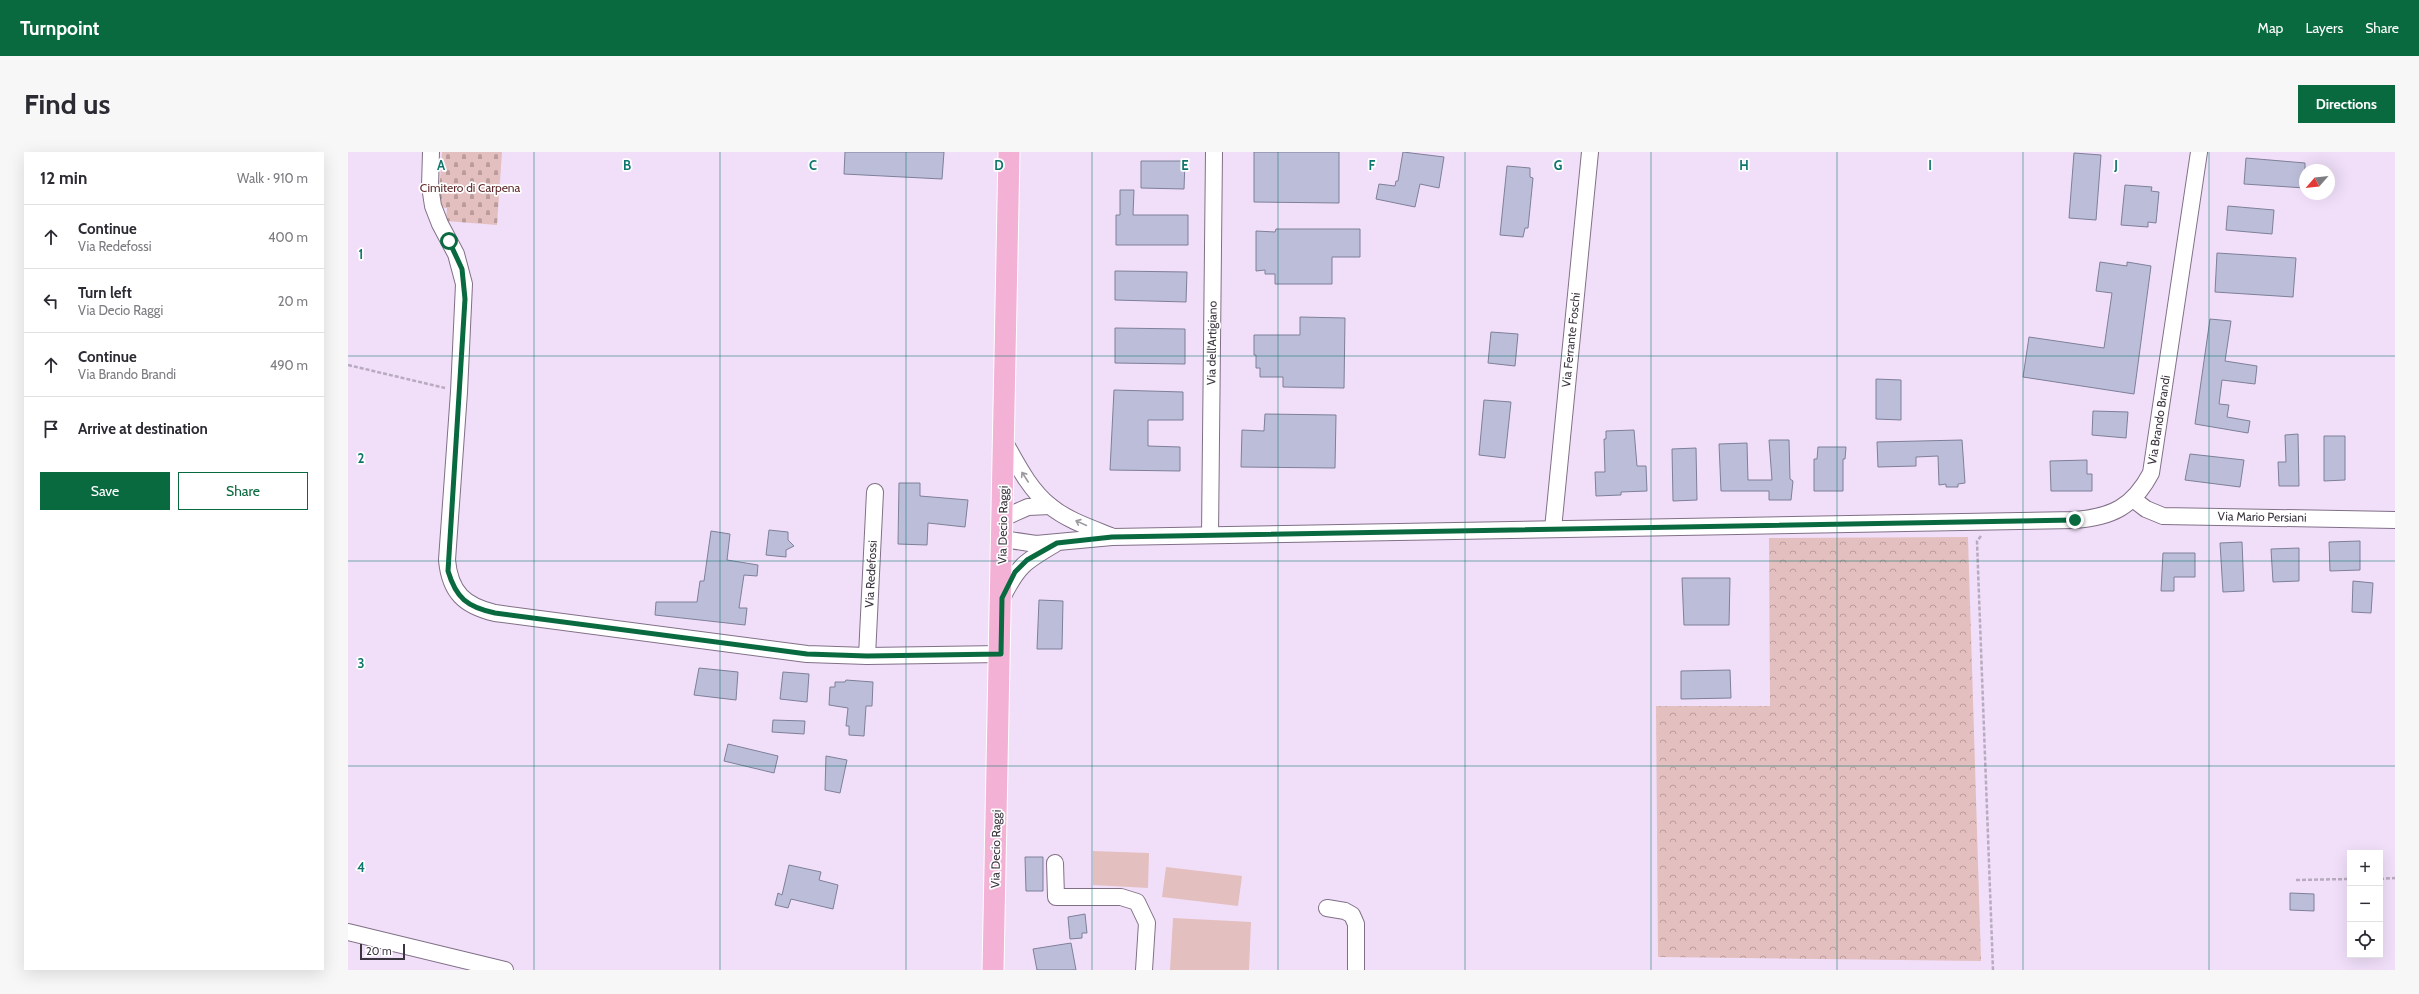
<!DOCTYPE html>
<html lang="en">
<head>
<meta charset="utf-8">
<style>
  :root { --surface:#fff; --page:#f7f7f7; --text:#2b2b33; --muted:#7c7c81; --line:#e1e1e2; --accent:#096a3f }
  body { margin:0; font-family:Cabin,sans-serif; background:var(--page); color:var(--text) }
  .controls { position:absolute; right:12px; bottom:12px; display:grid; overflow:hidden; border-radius:0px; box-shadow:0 4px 16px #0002 }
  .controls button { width:36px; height:36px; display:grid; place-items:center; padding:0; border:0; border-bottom:1px solid var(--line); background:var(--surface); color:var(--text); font:20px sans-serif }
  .compass { position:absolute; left:1951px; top:12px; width:36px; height:36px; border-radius:50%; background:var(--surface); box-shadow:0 4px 16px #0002; rotate:242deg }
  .scale { position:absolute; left:12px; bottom:10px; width:45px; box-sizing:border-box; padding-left:4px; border:2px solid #3b353f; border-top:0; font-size:11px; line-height:14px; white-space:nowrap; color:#3b353f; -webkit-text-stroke:3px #fff; paint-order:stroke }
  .stop { position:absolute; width:12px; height:12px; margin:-9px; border:3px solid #096a3f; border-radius:50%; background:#fff }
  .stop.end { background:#096a3f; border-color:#fff; box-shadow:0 1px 4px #0008 }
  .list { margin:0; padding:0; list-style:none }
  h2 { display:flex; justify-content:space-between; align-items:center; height:52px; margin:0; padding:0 16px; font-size:17px }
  h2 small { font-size:13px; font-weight:400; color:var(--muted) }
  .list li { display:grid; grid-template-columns:26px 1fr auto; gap:12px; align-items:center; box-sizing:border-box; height:64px; padding:0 16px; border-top:1px solid var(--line) }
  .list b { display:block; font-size:15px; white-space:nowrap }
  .list p { margin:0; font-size:13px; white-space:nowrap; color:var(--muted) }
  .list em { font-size:13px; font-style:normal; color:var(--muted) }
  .actions { display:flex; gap:8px; padding:12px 16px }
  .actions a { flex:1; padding:9px 0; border:1px solid var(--accent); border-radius:0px; text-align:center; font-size:14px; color:var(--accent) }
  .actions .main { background:var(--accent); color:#fff }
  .icon { flex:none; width:22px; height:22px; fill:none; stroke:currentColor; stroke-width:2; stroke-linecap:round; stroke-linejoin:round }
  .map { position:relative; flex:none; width:2047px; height:818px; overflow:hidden; border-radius:0px }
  header { display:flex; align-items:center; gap:24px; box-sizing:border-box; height:56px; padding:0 20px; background:var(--accent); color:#fff }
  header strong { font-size:19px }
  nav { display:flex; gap:22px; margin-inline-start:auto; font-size:14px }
  .intro { display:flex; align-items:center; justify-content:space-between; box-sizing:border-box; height:96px; padding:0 24px }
  h1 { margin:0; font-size:28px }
  .button { padding:10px 18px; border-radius:0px; background:var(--accent); color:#fff; font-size:14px; font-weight:700 }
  main { display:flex; gap:24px; padding:0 24px }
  aside { flex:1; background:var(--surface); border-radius:0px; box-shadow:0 4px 16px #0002 }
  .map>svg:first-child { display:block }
  .forest { fill:url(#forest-crowns) }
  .cemetery { fill:url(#cemetery-stones) }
  .park { fill:#e4bfbf }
  .building { fill:#bcbed9; stroke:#7e7f99 }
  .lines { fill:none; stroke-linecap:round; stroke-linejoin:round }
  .minor-casing { stroke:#807087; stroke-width:18 }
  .major-casing { stroke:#fff; stroke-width:23 }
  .path { stroke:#b8aabf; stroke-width:2.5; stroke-dasharray:4 2; stroke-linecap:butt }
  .minor { stroke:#fff; stroke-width:16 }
  .major { stroke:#f3b1d6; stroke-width:21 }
  .oneway { stroke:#9d9a9f }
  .route { stroke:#096a3f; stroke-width:5 }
  .grid { fill:none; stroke:#0f766e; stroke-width:1; stroke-opacity:0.55 }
  .labels { text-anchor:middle; stroke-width:3.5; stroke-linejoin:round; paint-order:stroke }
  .park-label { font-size:12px; fill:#5d292b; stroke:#fff }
  .street-label { font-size:12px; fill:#3b353f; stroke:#fff }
  .grid-label { font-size:13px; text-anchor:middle; font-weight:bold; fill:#0f766e; stroke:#fff; stroke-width:3.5; stroke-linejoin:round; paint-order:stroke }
</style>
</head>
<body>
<header>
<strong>Turnpoint</strong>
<nav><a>Map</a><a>Layers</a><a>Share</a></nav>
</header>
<div class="intro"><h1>Find us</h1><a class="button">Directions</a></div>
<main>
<aside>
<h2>12 min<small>Walk · 910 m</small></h2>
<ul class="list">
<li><svg class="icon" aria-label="ahead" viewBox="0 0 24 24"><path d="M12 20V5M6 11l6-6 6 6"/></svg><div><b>Continue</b><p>Via Redefossi</p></div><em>400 m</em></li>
<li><svg class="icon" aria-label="left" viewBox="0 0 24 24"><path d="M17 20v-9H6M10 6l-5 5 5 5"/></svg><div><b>Turn left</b><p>Via Decio Raggi</p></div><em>20 m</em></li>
<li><svg class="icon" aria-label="ahead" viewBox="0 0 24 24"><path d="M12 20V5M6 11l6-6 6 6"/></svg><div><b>Continue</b><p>Via Brando Brandi</p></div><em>490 m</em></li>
<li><svg class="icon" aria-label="arrive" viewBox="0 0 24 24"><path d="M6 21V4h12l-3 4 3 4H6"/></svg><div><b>Arrive at destination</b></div></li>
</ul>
<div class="actions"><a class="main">Save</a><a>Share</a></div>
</aside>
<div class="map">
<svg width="2047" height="818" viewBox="0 0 2047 818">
  <defs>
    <pattern id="forest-crowns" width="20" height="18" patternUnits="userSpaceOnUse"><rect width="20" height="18" fill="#e4bfbf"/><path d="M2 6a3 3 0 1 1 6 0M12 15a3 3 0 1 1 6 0" fill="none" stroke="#ba9c9d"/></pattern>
    <pattern id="cemetery-stones" width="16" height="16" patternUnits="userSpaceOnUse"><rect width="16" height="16" fill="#e4bfbf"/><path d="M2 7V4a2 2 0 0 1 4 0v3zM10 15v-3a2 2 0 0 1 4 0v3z" fill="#ba9c9d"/></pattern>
  </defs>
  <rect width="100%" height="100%" fill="#f1dff9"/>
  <path class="forest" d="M1620 385 1633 809 1310 805 1308 554H1422L1421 386Z"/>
  <path class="cemetery" d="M94 0H154L149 73 98 69 99 56 90 55Z"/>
  <g class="park">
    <path d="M745 699 801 701 800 736 745 733Z"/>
    <path d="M818 715 894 724 890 754 814 745Z"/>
    <path d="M825 766 903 770 901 818H822Z"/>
  </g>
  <g class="building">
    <path d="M497 0H596L594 27 496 22Z"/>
    <path d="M906 0H991V51L906 50Z"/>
    <path d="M1055 0 1096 5 1091 36 1072 32 1067 55 1028 47 1031 32 1047 34 1048 29H1050Z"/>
    <path d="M1726 1 1753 3 1748 68 1721 66Z"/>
    <path d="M1898 6 1957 11V36L1896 32Z"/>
    <path d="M793 9H837L836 37 793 36Z"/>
    <path d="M1159 14 1182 16V25L1185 26 1180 76H1177L1175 85 1152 83Z"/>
    <path d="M1777 33 1804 35 1803 39 1811 40 1808 71 1800 70V75L1773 73Z"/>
    <path d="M772 38H786L785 63H840V93H768V63H772Z"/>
    <path d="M1880 54 1926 58 1924 82 1878 78Z"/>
    <path d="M928 77H1012V105H984V132H927V122H917V118L908 119V79L927 80Z"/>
    <path d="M1869 101 1948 106 1945 145 1867 140Z"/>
    <path d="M1752 110 1779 114V110L1803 114 1786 242 1675 225 1681 185 1756 196 1764 141 1748 139Z"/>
    <path d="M767 119 839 120 838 150 767 148Z"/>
    <path d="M952 165 997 166 996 236 935 235V225H912V216H908V203H906V183H952Z"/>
    <path d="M1862 167 1883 169 1877 209 1909 214 1907 232 1874 228 1871 252 1881 253 1879 265 1902 269 1900 281 1847 272Z"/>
    <path d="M767 176 837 177V212L767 211Z"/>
    <path d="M1143 180 1170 182 1167 214 1140 211Z"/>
    <path d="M1528 227 1553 228V268L1528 267Z"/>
    <path d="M766 238 835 240V268H800V294L832 295V319L762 318Z"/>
    <path d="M1136 248 1163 250 1157 306 1131 303Z"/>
    <path d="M1745 259 1780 260 1778 286 1744 283Z"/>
    <path d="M917 262 988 263 987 316 893 315 894 278 916 279Z"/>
    <path d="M1286 278 1289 314H1298L1299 339 1273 340V343L1248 344 1247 320H1257L1256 287H1258V279Z"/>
    <path d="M1950 282 1951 334H1931L1930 310H1938L1937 283Z"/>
    <path d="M1976 284H1997V328L1976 329Z"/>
    <path d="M1421 288H1441L1442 327 1445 329 1443 348H1421V339H1373L1371 292 1399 291 1400 328H1424Z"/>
    <path d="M1614 288 1617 331 1610 332V335H1598V332L1591 333 1590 304 1568 305V314L1530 315 1529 290Z"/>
    <path d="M1470 295H1498L1497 307H1495V339H1466V307H1469Z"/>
    <path d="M1348 296 1349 348 1325 349 1324 297Z"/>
    <path d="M1842 302 1896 308 1892 335 1837 328Z"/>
    <path d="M1739 308V322H1744V339H1703L1702 309Z"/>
    <path d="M551 331H572V344L620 348 617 375 580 371 579 393 550 392Z"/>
    <path d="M421 378 440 380V388L446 394 438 398V405L418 403Z"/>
    <path d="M363 379 382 382 379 408 410 413 409 424 396 423 391 456H399L397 473 307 463 308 450H349L352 429H356Z"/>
    <path d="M2012 389V418L1982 419 1981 390Z"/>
    <path d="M1894 390 1896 439 1875 440 1872 391Z"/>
    <path d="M1951 396V429L1925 430 1923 397Z"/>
    <path d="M1815 401H1847V425H1826V439H1813Z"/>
    <path d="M1334 426H1382L1381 473H1336Z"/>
    <path d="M2005 429 2025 431 2023 461 2004 460Z"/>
    <path d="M691 448 715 449 714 497H689Z"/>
    <path d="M351 516 390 520 388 548 346 543Z"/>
    <path d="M1382 518 1383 546 1333 547V519Z"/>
    <path d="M435 520 461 522 459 550 432 547Z"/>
    <path d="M498 528 525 530 524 554H518L516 584 501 583V574H498L500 556 481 553 482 535H487V530H497Z"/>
    <path d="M425 568 457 569 456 582 424 580Z"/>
    <path d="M380 592 430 604 426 621 376 609Z"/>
    <path d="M478 604 499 608 492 641 477 638Z"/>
    <path d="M677 705H695V739H678Z"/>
    <path d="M441 713 473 720 471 728 490 733 485 757 443 747 440 756 427 753 430 741 434 743Z"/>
    <path d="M1942 741 1966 742V759L1942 758Z"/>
    <path d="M737 762 739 781H734V786L722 787 720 765Z"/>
    <path d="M723 791 728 818H689L685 797Z"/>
  </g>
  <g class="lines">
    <g class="minor-casing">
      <g id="minor">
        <path d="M83 0 82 34 85 54 92 72 108 102 116 132 111 240 99 408C102 441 117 454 147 461L459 502 519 504 653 502"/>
        <path d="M656 289C669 312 681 337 702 354 719 368 743 376 763 384"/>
        <path d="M1785 347 1798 357 1815 364 2047 368"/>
        <path d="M655 366 680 355 702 354"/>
        <path d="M1205 377 1242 0"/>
        <path d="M862 383 866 0"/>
        <path d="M655 387 688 392 764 385 1727 368C1764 365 1785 355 1803 321L1851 0"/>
        <path d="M654 446C670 414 676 410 707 392"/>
        <path d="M519 504 527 340"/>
        <path d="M707 711 708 745H773L789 750 799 771 796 818"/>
        <path d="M979 756 997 759 1004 763 1008 772V818"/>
        <path d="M0 780 157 818"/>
      </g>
    </g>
    <g class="major-casing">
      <path id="major" d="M645 818 661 0"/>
    </g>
    <g class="path">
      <path d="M0 213 97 236"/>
      <path d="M1633 384 1629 389 1630 417 1645 818"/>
      <path d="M2032 727 2047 726"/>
      <path d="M1948 728 2002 727"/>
    </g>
    <use href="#minor" class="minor"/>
    <use href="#major" class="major"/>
  </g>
  <defs><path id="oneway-shaft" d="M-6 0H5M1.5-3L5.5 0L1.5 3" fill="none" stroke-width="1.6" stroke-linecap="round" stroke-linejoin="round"/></defs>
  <g class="oneway">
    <use href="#oneway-shaft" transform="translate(677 325) rotate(-123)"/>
    <use href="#oneway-shaft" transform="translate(733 371) rotate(-155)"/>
  </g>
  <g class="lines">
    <path class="route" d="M101 89 114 117 117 147 100 419C108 446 119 455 147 461L459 502 519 504 653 502 654 446 667 420 679 408 709 391 764 385 1727 368"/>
  </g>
  <path class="grid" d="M186 0V818M372 0V818M558 0V818M744 0V818M930 0V818M1117 0V818M1303 0V818M1489 0V818M1675 0V818M1861 0V818M0 204H2047M0 409H2047M0 614H2047"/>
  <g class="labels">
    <g class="park-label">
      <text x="122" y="40">Cimitero di Carpena</text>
    </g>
    <g class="street-label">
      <text transform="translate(1223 188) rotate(-84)" y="4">Via Ferrante Foschi</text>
      <text transform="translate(864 191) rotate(-89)" y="4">Via dell'Artigiano</text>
      <text transform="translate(1811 268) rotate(-81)" y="4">Via Brando Brandi</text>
      <text transform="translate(1914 365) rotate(1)" y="4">Via Mario Persiani</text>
      <text transform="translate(655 373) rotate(-89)" y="4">Via Decio Raggi</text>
      <text transform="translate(523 422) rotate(-87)" y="4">Via Redefossi</text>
      <text transform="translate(648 697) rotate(-89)" y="4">Via Decio Raggi</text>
    </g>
  </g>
  <g class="grid-label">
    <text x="93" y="18">A</text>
    <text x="279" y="18">B</text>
    <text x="465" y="18">C</text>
    <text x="651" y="18">D</text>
    <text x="837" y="18">E</text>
    <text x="1024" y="18">F</text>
    <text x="1210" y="18">G</text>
    <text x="1396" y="18">H</text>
    <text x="1582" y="18">I</text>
    <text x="1768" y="18">J</text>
    <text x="13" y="107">1</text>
    <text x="13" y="311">2</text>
    <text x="13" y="516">3</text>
    <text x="13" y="720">4</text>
  </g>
</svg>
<div class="controls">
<button>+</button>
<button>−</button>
<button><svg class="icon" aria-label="locate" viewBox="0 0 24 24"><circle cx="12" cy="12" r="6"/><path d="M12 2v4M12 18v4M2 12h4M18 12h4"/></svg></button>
</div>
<svg class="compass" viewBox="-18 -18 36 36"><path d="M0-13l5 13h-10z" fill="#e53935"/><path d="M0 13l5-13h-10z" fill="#7c7c81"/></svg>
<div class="scale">20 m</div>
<div class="stop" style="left:101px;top:89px"></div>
<div class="stop end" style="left:1727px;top:368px"></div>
</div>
</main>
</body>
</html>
